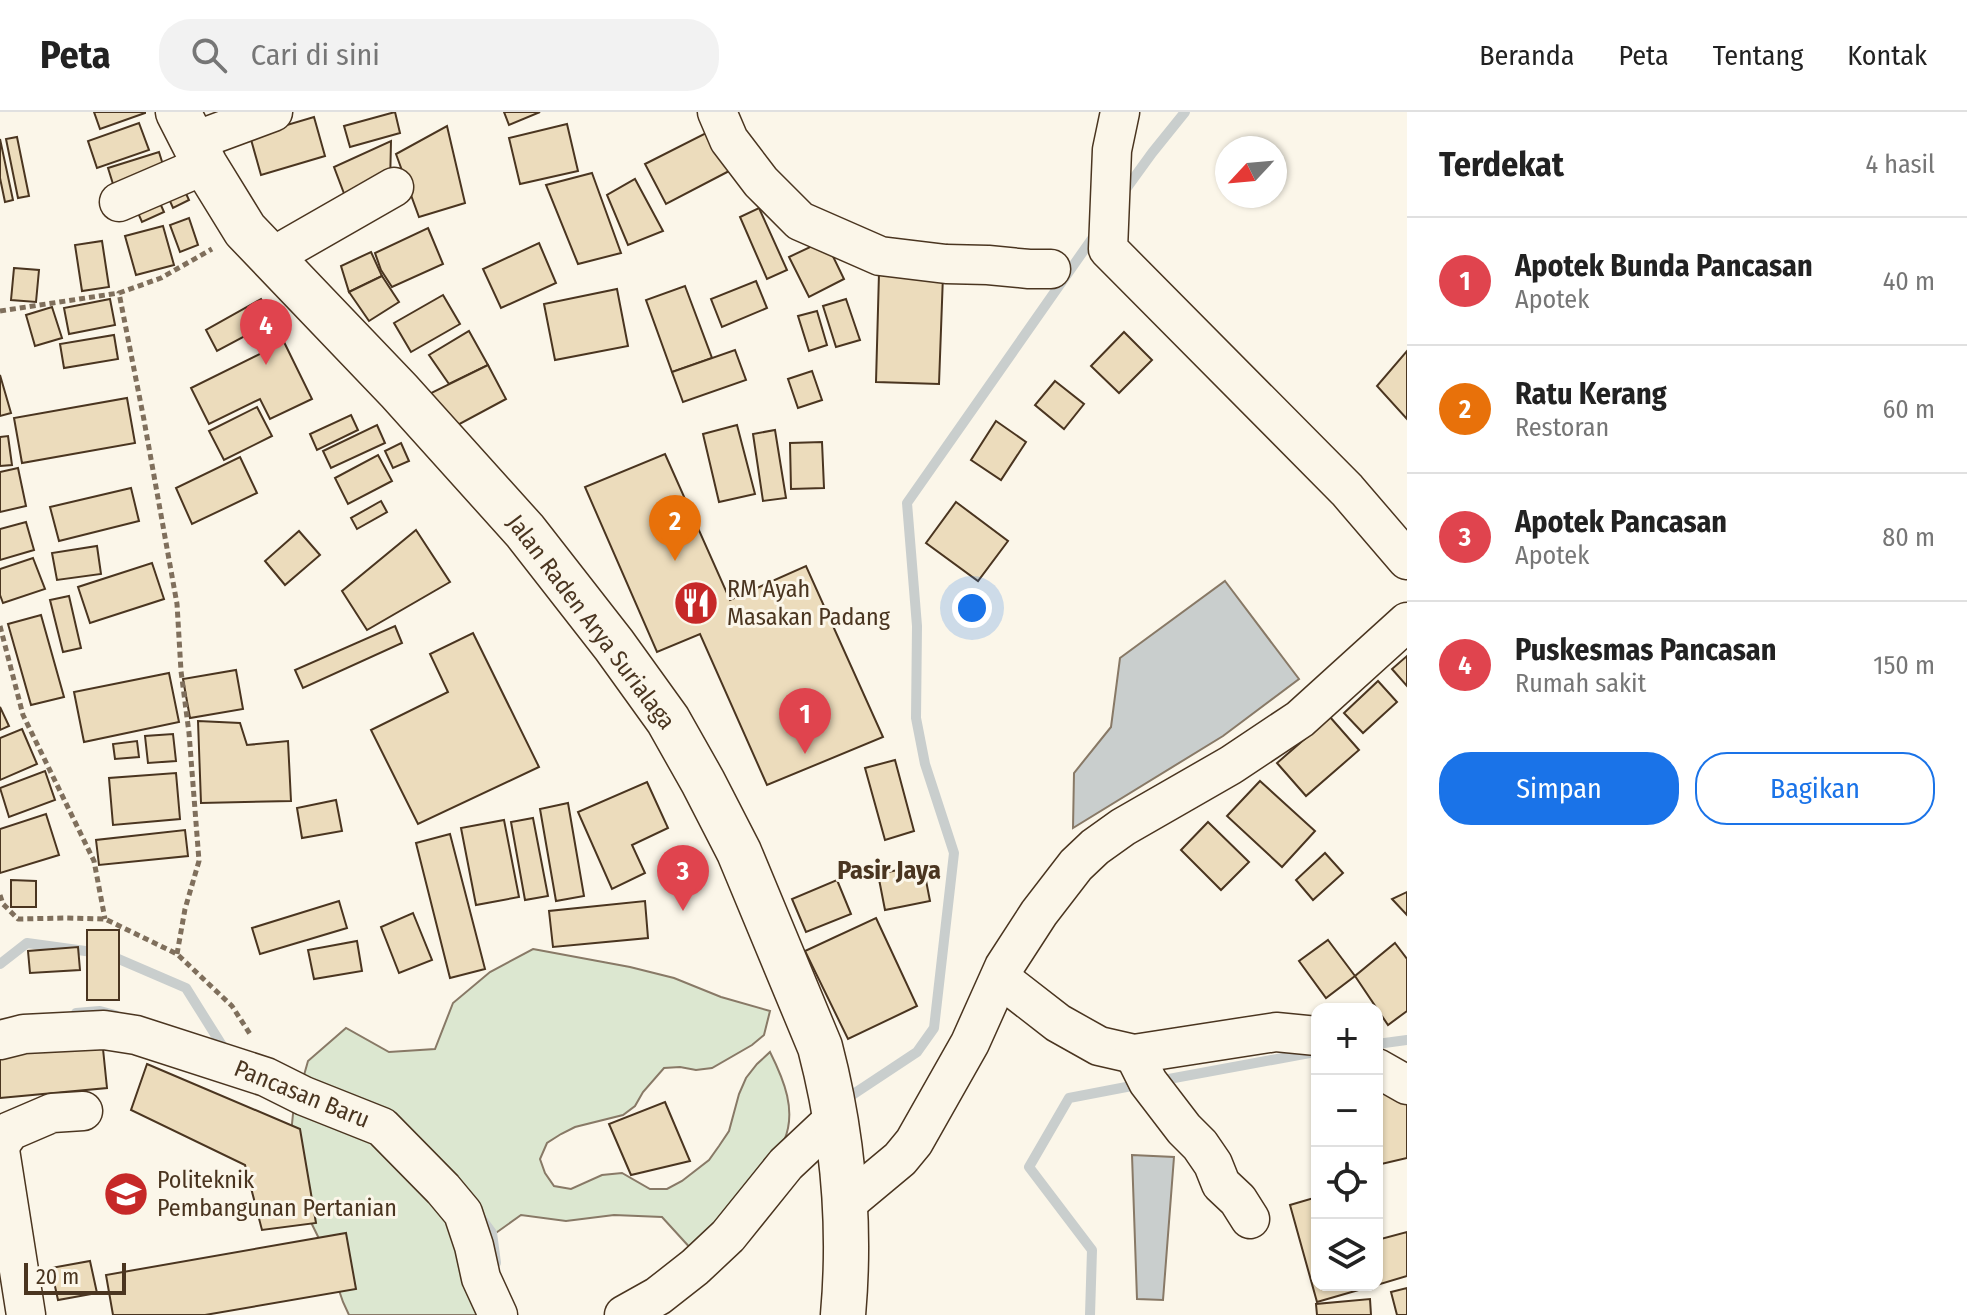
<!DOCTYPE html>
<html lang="id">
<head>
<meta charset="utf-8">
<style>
  :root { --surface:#fff; --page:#f2f2f2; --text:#222; --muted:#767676; --line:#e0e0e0; --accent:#1a73e8 }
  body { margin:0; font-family:"Fira Sans Condensed",sans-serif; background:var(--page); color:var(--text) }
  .controls { position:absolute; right:24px; bottom:24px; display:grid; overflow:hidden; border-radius:16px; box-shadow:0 2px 6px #0004 }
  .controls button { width:72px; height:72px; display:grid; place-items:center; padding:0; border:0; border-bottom:2px solid var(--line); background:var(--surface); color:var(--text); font:40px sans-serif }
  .compass { position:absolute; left:1215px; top:24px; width:72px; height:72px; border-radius:50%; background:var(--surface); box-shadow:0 2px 6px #0004; rotate:244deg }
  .scale { position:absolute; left:24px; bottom:20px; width:102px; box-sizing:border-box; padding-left:8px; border:4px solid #4a3520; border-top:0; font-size:22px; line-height:28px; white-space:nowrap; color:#4a3520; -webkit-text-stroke:6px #fbf6e9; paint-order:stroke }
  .you { position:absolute; left:972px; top:496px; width:28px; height:28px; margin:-20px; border:6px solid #fff; border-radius:50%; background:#1a73e8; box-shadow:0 0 0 12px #1a73e833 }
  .badge { display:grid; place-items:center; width:52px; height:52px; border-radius:50%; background:var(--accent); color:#fff; font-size:26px; font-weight:700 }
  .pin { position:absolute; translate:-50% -66px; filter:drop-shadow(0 2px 4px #0008) }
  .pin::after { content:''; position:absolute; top:42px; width:28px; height:24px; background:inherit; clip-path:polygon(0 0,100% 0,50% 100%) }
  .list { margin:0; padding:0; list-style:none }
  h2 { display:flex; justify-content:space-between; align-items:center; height:104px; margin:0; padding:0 32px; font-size:34px }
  h2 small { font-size:26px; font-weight:400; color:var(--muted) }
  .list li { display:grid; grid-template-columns:52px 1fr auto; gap:24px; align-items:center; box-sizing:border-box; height:128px; padding:0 32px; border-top:2px solid var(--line) }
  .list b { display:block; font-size:30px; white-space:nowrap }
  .list p { margin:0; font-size:26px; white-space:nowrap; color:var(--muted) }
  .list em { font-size:26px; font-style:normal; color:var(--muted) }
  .actions { display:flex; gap:16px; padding:24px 32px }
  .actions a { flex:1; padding:18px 0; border:2px solid var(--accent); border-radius:32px; text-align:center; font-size:28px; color:var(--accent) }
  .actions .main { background:var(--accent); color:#fff }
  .icon { flex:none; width:44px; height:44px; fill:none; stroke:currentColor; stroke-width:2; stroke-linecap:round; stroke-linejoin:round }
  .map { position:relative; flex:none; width:1407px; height:1203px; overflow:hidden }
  header { display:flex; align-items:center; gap:48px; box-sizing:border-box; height:112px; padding:0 40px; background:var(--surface); border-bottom:2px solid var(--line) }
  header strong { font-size:38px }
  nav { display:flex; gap:44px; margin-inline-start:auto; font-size:28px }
  .search { width:560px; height:72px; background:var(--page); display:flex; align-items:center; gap:20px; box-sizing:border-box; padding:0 28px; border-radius:32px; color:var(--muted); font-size:30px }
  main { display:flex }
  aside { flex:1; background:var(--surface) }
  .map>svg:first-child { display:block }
  .green { fill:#dce7d0; stroke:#887966; stroke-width:2 }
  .water { fill:#c9cecd; stroke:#887966; stroke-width:2 }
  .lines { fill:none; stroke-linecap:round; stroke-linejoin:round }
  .stream { stroke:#c9cecd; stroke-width:10 }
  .building { fill:#ecdcbc; stroke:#4a3520; stroke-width:2 }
  .minor-casing { stroke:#4a3520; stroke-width:41 }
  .major-casing { stroke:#4a3520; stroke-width:47 }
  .path { stroke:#7f6f5c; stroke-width:5; stroke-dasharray:6 4; stroke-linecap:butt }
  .minor { stroke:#fbf6e9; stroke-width:38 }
  .major { stroke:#fbf6e9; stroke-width:44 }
  .labels { text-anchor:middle; stroke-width:6; stroke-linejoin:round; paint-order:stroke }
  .poi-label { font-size:24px; fill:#4a3520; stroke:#fbf6e9; text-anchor:start }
  .street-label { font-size:24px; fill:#4a3520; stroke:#fbf6e9 }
  .neighbourhood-label { font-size:26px; font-weight:bold; fill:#4a3520; stroke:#fbf6e9 }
</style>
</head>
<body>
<header>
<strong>Peta</strong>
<div class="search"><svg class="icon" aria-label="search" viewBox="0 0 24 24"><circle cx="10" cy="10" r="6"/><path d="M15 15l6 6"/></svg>Cari di sini</div>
<nav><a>Beranda</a><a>Peta</a><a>Tentang</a><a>Kontak</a></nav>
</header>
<main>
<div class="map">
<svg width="1407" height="1203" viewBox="0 0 1407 1203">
  <rect width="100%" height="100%" fill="#fbf6e9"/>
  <path class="green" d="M533 837 630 855 674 866 721 885 770 899 764 923 752 933 712 956 696 958 680 955 664 956 643 980 635 994 623 1003 575 1015 561 1022 547 1031 540 1047 545 1061 554 1074 571 1077 602 1063 622 1061 650 1077H667L682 1069 709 1048 719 1034 729 1019 739 982 746 966 757 952 770 940C784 968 797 999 784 1029L680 1183 664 1203H655L693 1139 662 1105 614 1103 566 1109 521 1103 486 1128 484 1203H349L343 1190 327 1143 304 1096 288 1052 293 1002 308 949 346 916 389 940 435 937 453 891 490 860Z"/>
  <g class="water">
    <path d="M1225 469 1299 567 1223 624 1073 716 1074 661 1111 615 1120 546Z"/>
    <path d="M1132 1043 1174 1045 1163 1188 1137 1187Z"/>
  </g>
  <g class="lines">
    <g class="stream">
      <path d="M1123 81 1152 41 1185 0"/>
      <path d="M0 852 27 831 107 842 186 876 223 935"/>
      <path d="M76 901 100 899 115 903"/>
      <path d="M1377 932 1407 928"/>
      <path d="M1158 969 1315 940"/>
      <path d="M843 989 917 940 934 916 954 741 925 652 916 606 917 514 907 391 1096 121"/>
      <path d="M481 1106 492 1121 496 1151"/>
      <path d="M1090 1203 1092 1138 1029 1055 1069 986 1142 972"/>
    </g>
  </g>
  <g class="building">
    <path d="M94 0H145V1L100 17Z"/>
    <path d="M395 0 400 21 350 35 344 14Z"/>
    <path d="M504 0H540L509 13Z"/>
    <path d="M314 5 325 44 261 63 250 24Z"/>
    <path d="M139 11 149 38 97 56 88 29Z"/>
    <path d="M567 12 578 59 520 72 509 26Z"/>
    <path d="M447 14 465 91 419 105 396 42Z"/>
    <path d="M712 18 733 57 666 92 645 52Z"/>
    <path d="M17 25 29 84 18 86 6 27Z"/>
    <path d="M0 27 13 88 5 90 0 66Z"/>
    <path d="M391 29 390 74 348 92 334 55Z"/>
    <path d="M159 40 164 56 113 72 108 56Z"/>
    <path d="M592 61 621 141 578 152 546 73Z"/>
    <path d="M635 67 663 119 628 133 607 83Z"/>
    <path d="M182 73 189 88 173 96 166 80Z"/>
    <path d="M156 82 164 100 142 110 134 92Z"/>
    <path d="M759 96 787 158 767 167 740 105Z"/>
    <path d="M189 106 198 133 180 140 170 113Z"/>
    <path d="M163 114 174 153 136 163 125 124Z"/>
    <path d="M428 116 443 152 392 175 381 158 375 141Z"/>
    <path d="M825 128 844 167 809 185 789 145Z"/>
    <path d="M102 129 109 175 82 179 75 133Z"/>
    <path d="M539 131 556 171 501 196 483 157Z"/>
    <path d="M371 140 382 164 349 180 341 154Z"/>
    <path d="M14 156 39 158 36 190 11 188Z"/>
    <path d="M879 161 943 163 939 272 876 270Z"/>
    <path d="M382 164 399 190 369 209 349 180Z"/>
    <path d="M756 169 767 196 722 215 711 187Z"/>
    <path d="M685 174 712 246 672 260 646 188Z"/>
    <path d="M617 177 628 234 555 248 544 192Z"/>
    <path d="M443 183 460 212 411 240 394 211Z"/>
    <path d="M110 187 115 213 69 222 64 196Z"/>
    <path d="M261 187 273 209 217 239 206 218Z"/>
    <path d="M846 187 860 228 836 235 823 194Z"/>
    <path d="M52 195 62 226 35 234 26 203Z"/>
    <path d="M817 199 827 233 809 239 798 204Z"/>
    <path d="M284 209 288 216 262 232 257 225Z"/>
    <path d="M469 219 488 253 449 272 429 243Z"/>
    <path d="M1124 220 1152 248 1119 281 1091 254Z"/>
    <path d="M114 223 118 247 64 256 60 232Z"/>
    <path d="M284 230 312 287 270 307 260 287 209 312 191 276Z"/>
    <path d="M735 238 746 268 683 290 672 260Z"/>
    <path d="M1407 239V307L1377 274Z"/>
    <path d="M488 253 506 287 454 315 429 282Z"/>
    <path d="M812 259 822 288 798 296 788 267Z"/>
    <path d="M0 263 11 301 0 304Z"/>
    <path d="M1055 269 1084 292 1064 317 1035 293Z"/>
    <path d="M127 286 135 331 22 351 14 306Z"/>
    <path d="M257 295 272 324 224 348 209 319Z"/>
    <path d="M351 303 358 318 317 338 310 322Z"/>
    <path d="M996 309 1026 330 1001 368 971 348Z"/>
    <path d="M377 313 385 331 331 356 323 339Z"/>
    <path d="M737 313 755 382 719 390 703 322Z"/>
    <path d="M775 318 786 386 763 389 753 322Z"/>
    <path d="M8 324 12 353 0 354V325Z"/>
    <path d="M822 330 824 376 791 377 790 331Z"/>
    <path d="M401 331 409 349 393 356 385 339Z"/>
    <path d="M665 342 730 488 806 454 883 625 767 673 700 522 657 540 585 375Z"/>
    <path d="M378 343 392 369 348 392 335 366Z"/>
    <path d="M240 345 257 381 192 412 176 376Z"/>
    <path d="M18 356 26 394 0 400V360Z"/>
    <path d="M131 376 139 409 59 429 50 395Z"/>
    <path d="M381 389 387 400 357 417 351 406Z"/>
    <path d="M956 390 1008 429 978 469 926 431Z"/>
    <path d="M26 410 34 438 0 448V417Z"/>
    <path d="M416 418 450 470 367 518 342 479Z"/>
    <path d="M299 419 320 443 285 473 265 449Z"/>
    <path d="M97 434 101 462 57 468 52 441Z"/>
    <path d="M33 446 45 477 3 491 0 483V457Z"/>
    <path d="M152 451 164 487 90 511 78 475Z"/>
    <path d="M69 484 81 536 63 540 50 488Z"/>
    <path d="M41 503 64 585 31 593 8 512Z"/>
    <path d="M395 514 402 531 303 576 295 558Z"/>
    <path d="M473 521 539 655 418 712 371 618 448 580 430 542Z"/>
    <path d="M1407 544V574L1392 557Z"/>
    <path d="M236 558 243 597 190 606 183 567Z"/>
    <path d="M169 561 179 610 84 630 74 580Z"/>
    <path d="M1378 569 1397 590 1363 621 1344 601Z"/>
    <path d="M0 595 9 614 0 618Z"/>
    <path d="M1330 605 1359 638 1306 684 1277 651Z"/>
    <path d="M198 609 240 611 247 633 288 629 291 689 201 691Z"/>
    <path d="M22 617 37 652 0 668V626Z"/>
    <path d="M173 622 176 649 148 651 145 624Z"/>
    <path d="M137 629 139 645 115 647 113 632Z"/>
    <path d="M895 648 914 719 885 728 865 656Z"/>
    <path d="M45 659 55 688 9 705 0 676Z"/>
    <path d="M176 661 180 707 113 713 109 666Z"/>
    <path d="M1260 669 1315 719 1282 755 1227 704Z"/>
    <path d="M647 670 668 716 632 733 645 761 612 777 578 700Z"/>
    <path d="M336 688 342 719 302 726 297 696Z"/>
    <path d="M568 691 584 784 556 789 540 697Z"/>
    <path d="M46 702 59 743 0 761V717Z"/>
    <path d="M533 706 548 784 525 788 511 710Z"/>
    <path d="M504 708 519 785 476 793 461 716Z"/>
    <path d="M1208 710 1249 750 1221 778 1181 738Z"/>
    <path d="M185 718 188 744 99 753 96 728Z"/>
    <path d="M450 722 485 857 450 866 416 731Z"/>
    <path d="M1325 741 1343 761 1313 788 1296 768Z"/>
    <path d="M923 753 930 789 885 798 878 762Z"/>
    <path d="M11 768 36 769V795H11Z"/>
    <path d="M837 768 851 802 806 820 792 787Z"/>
    <path d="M1407 780V803L1392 787Z"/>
    <path d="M339 789 347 816 260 842 252 816Z"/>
    <path d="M645 789 648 826 553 835 549 799Z"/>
    <path d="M413 801 432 848 399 861 381 815Z"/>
    <path d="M876 806 917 894 848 927 805 839Z"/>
    <rect x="87" y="818" width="32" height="70"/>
    <path d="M1328 828 1355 864 1326 886 1299 849Z"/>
    <path d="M357 829 362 859 314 867 308 838Z"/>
    <path d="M1395 831 1407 847V899L1388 913 1355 864Z"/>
    <path d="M78 835 80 858 30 861 28 839Z"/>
    <path d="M102 927 107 976 0 986V936Z"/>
    <path d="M147 952 300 1017 316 1111 262 1118 245 1053 131 998Z"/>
    <path d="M1396 971 1407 986V1046L1377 1053V978Z"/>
    <path d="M665 990 690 1049 631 1063 609 1012Z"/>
    <path d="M1317 1085V1173H1376L1317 1190 1290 1093Z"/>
    <path d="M1407 1120V1164L1377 1173V1128Z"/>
    <path d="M346 1121 356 1177 205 1203H113L106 1163Z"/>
    <path d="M90 1149 97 1181 58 1188 51 1156Z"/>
    <path d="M1407 1176V1203H1397L1391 1180Z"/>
    <path d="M1370 1187 1371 1203H1317L1316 1192Z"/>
  </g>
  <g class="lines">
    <g class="minor-casing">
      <g id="minor">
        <path d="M717 0 729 28 761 70 800 109 880 144 946 152 988 153 1029 157H1051"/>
        <path d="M1120 0 1112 38 1108 137 1347 378 1407 448"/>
        <path d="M192 30 273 0"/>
        <path d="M119 90 205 53"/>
        <path d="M270 146 394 75"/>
        <path d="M1000 866 1058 911 1099 934 1134 942 1276 920 1317 924"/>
        <path d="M0 928 24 922 104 918 136 923 266 965 304 984 382 1015 443 1077 463 1101 474 1134 481 1166 498 1203"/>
        <path d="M1134 942 1148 970 1184 1017 1200 1033 1213 1052 1221 1072 1238 1088 1250 1107"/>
        <path d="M1377 956 1407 973"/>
        <path d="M0 1033 10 1019 52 1001 83 999"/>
        <path d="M0 1038 26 1203"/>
        <path d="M846 1092 900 1047 914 1030 970 931 1004 855 1039 801 1076 753 1095 735 1123 715 1231 653 1300 607 1407 510"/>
        <path d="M624 1203 658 1184 695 1155 728 1124 786 1052 835 1006"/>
      </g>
    </g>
    <g class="major-casing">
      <path id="major" d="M178 0 205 53 245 118 399 279 525 419 614 533 668 608 703 670 739 740 820 935C843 1023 851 1113 843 1203"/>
    </g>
    <g class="path">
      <path d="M0 199 119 181"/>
      <path d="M0 514 23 603 94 749 105 807"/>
      <path d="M0 783 3 792 18 807 67 806 105 807 177 842 232 894 250 922"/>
      <path d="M177 842 185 797 199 749 189 621 181 559 177 492 144 308 119 181 161 166 212 137"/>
    </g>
    <use href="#minor" class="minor"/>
    <use href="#major" class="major"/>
  </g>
  <defs>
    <g id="restaurant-disc" transform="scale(2.3)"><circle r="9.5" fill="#c62828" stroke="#fbf6e9"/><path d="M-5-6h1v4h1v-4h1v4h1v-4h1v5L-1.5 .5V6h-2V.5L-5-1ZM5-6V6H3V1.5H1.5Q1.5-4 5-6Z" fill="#fff"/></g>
    <g id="university-disc" transform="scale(2.3)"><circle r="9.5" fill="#c62828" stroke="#fbf6e9"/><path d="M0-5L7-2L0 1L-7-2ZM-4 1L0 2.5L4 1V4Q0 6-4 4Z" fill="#fff"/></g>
  </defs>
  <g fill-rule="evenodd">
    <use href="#restaurant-disc" x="696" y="491"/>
    <use href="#university-disc" x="126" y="1082"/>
  </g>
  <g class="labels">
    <g class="poi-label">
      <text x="727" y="485">RM Ayah<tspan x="727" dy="28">Masakan Padang</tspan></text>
      <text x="157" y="1076">Politeknik<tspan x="157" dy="28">Pembangunan Pertanian</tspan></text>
    </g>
    <g class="street-label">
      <text transform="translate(591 510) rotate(53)" y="8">Jalan Raden Arya Surialaga</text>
      <text transform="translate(302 982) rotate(22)" y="8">Pancasan Baru</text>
    </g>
    <g class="neighbourhood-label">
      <text x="889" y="767">Pasir Jaya</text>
    </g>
  </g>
</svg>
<div class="controls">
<button>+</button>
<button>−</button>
<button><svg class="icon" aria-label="locate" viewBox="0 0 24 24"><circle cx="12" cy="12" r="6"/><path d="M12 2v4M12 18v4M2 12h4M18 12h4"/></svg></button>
<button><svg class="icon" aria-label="layers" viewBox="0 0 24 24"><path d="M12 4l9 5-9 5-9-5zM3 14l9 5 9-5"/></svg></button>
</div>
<svg class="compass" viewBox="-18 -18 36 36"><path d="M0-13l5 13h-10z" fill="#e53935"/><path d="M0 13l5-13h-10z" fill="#767676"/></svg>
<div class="scale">20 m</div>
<div class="you"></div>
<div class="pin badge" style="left:805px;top:642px;background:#e0444e">1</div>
<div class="pin badge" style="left:675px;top:449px;background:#e8710a">2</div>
<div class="pin badge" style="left:683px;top:799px;background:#e0444e">3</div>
<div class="pin badge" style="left:266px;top:253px;background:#e0444e">4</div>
</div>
<aside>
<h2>Terdekat<small>4 hasil</small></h2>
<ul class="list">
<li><span class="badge" style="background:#e0444e">1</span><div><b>Apotek Bunda Pancasan</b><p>Apotek</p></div><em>40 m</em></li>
<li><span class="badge" style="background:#e8710a">2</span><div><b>Ratu Kerang</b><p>Restoran</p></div><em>60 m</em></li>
<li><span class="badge" style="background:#e0444e">3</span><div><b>Apotek Pancasan</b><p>Apotek</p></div><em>80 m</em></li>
<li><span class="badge" style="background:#e0444e">4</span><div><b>Puskesmas Pancasan</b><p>Rumah sakit</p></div><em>150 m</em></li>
</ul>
<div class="actions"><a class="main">Simpan</a><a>Bagikan</a></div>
</aside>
</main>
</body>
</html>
